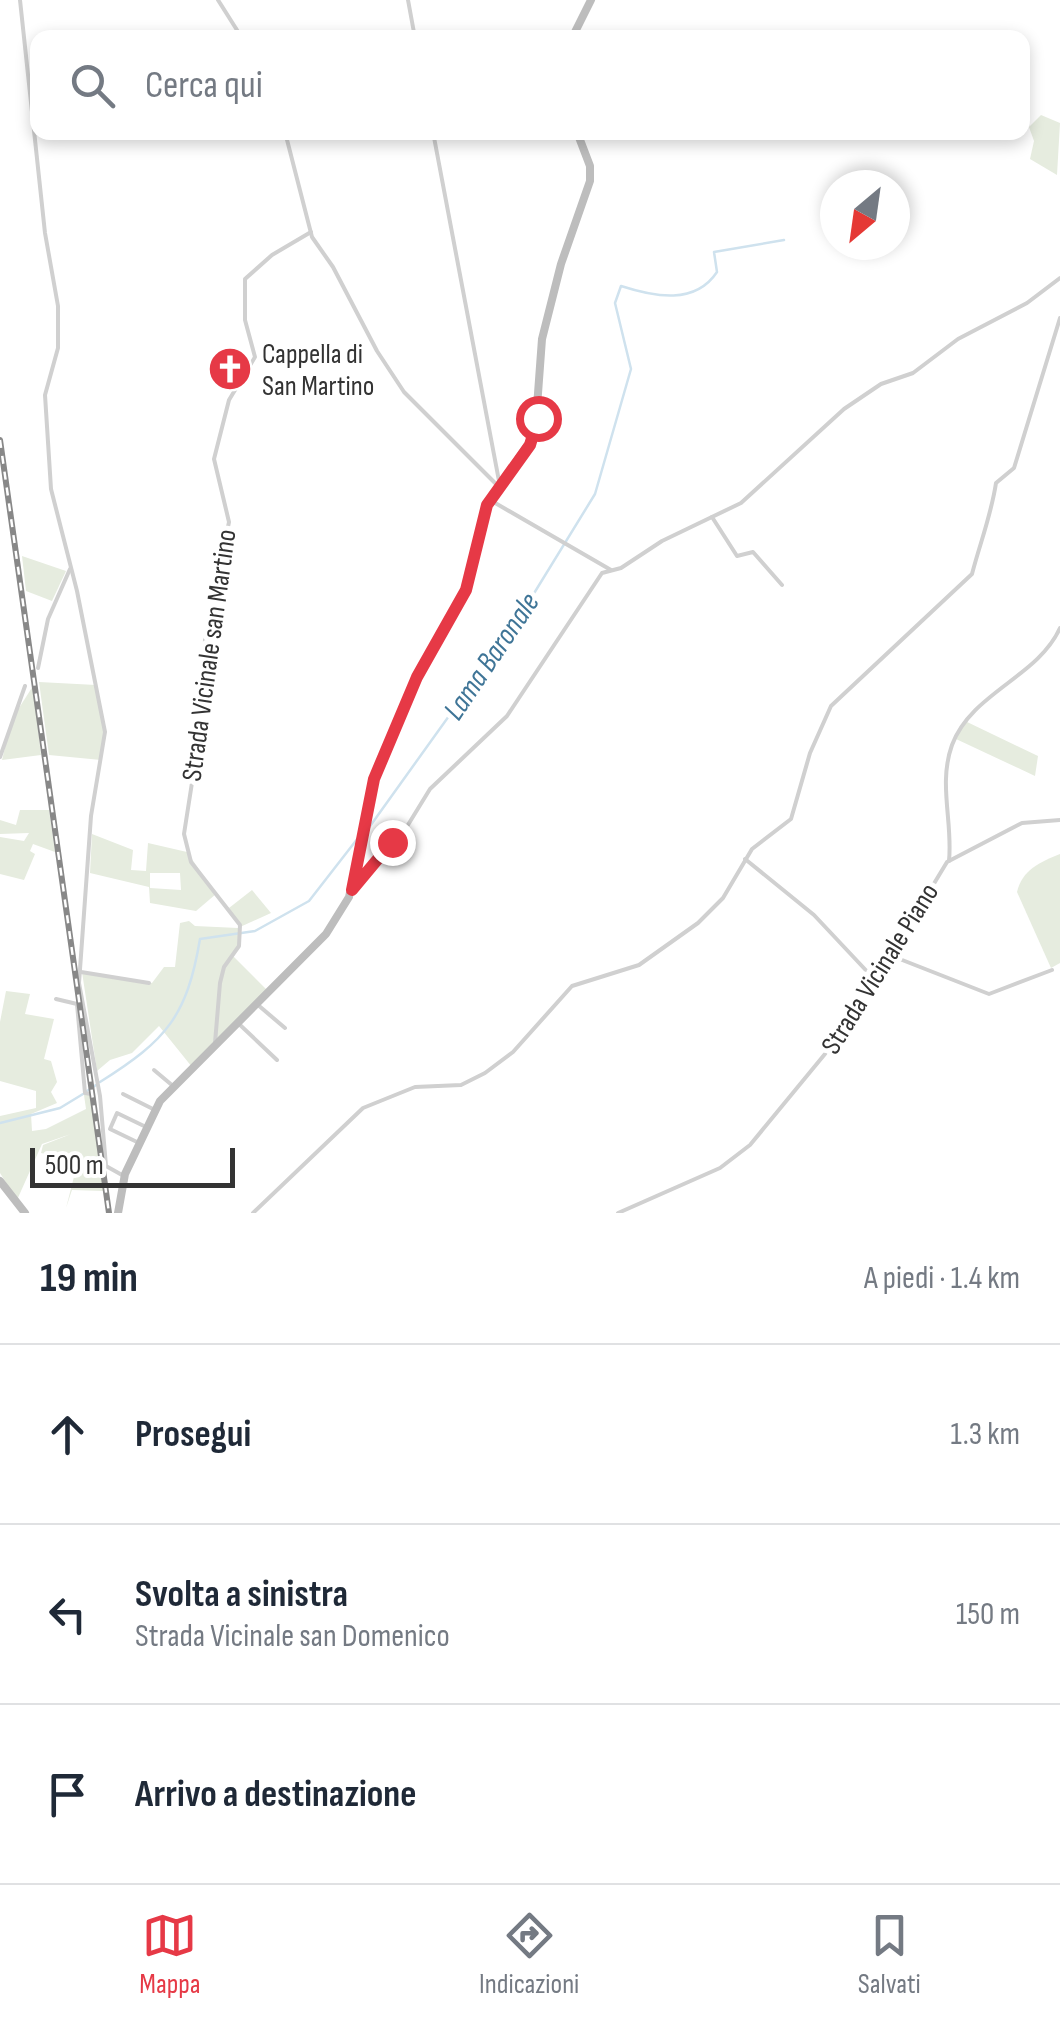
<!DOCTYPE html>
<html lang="it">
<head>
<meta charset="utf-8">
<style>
  :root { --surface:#fff; --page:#f6f6f7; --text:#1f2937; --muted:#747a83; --line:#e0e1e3; --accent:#e63946 }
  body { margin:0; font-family:"Sofia Sans Condensed",sans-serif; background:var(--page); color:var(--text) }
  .compass { position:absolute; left:820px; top:170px; width:90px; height:90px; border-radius:50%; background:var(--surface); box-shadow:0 5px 15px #0003; rotate:209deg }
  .scale { position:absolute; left:30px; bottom:25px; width:205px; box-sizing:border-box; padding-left:10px; border:5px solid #333; border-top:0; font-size:28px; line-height:35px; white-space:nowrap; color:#333; -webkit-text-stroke:8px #fff; paint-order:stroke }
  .stop { position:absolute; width:30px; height:30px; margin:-22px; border:8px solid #e63946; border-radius:50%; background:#fff }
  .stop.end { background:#e63946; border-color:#fff; box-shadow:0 2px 10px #0008 }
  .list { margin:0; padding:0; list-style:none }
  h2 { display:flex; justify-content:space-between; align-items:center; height:130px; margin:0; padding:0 40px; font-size:42px }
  h2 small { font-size:32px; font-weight:400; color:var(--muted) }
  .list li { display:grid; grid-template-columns:65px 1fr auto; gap:30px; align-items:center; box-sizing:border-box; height:180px; padding:0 40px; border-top:2px solid var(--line) }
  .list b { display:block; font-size:38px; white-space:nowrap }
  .list p { margin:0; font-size:32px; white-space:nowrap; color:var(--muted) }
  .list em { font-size:32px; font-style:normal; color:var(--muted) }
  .icon { flex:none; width:55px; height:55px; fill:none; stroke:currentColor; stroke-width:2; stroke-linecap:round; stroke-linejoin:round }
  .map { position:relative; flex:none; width:1060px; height:1213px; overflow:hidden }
  .search { position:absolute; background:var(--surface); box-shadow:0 5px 15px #0003; left:30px; right:30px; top:30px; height:110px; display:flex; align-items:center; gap:25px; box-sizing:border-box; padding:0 35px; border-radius:20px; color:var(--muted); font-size:38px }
  .sheet { height:670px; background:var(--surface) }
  nav { display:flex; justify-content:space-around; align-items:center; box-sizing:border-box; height:140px; border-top:2px solid var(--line); background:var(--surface); font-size:28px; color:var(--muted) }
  nav a { display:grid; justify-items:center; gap:5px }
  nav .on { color:var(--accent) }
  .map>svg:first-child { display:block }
  .green { fill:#e6ecdf; fill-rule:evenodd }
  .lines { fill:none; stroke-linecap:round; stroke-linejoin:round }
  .stream { stroke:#cfe2ee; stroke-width:2.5 }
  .minor { stroke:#d0d0d0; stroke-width:4 }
  .secondary { stroke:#bdbdbd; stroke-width:8 }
  .rail-casing { stroke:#888; stroke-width:6 }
  .rail { stroke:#fff; stroke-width:2.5; stroke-dasharray:8; stroke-linecap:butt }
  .route { stroke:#e63946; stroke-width:12 }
  .labels { text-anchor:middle; stroke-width:10; stroke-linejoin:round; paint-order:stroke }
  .poi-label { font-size:28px; fill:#333; stroke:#fff; text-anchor:start }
  .street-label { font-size:28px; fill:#333; stroke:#fff }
  .water-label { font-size:30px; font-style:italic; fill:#3f7597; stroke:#fff }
</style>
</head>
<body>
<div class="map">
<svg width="1060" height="1213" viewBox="0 0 1060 1213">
  <rect width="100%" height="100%" fill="#fff"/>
  <g class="green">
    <path d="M1041 115 1060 123 1057 175 1030 159 1034 141 1029 127Z"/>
    <path d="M22 556 66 571 52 601 26 591Z"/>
    <path d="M39 682 96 685 105 736 101 760 49 755Z"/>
    <path d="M33 686 41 755 2 760 12 719Z"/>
    <path d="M965 721 1038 756 1035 776 956 739Z"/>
    <path d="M20 810H49L55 852 33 844 30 851 35 854 24 880 0 874V837L24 841 29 833 0 834V820L16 825Z"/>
    <path d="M92 834 133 850 131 870 146 871 148 843 187 852 216 894 196 911 150 903 149 887 90 873ZM150 873H180L181 890 150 888Z"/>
    <path d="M1060 854V963L1051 968 1017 892C1022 870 1040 862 1060 854Z"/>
    <path d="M252 890 271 913 240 927 229 908Z"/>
    <path d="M189 921 195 926 238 928V949L233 956 267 990 192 1067 159 1026 132 1053 110 1060 97 1071 82 972 152 983 164 967H175L180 923Z"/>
    <path d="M6 991 30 994 25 1014 54 1019 44 1059 51 1061 57 1082 51 1092 57 1103 31 1114 32 1131 46 1129 86 1109 84 1095 91 1094 104 1191 72 1190 66 1208 78 1161 41 1153 43 1145 71 1134 42 1144 17 1200 0 1173V1116L36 1108V1091L0 1081V1022Z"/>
  </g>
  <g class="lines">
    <g class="stream">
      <path d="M368 829 517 621 595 494 631 369 615 303 621 286C655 297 695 305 717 272L714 252 784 240"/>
      <path d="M100 1082C167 1040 187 1016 200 939L255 931 309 901 358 838"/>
      <path d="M93 1087 96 1085"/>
      <path d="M87 1091 90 1089"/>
      <path d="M0 1123 60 1108 83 1094"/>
    </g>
    <g class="minor">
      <path d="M20 0 45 233 58 306V348L45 395 51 489 77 591 105 732 91 816 79 983 100 1096 106 1166 122 1175"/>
      <path d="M218 0 242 38"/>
      <path d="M408 0 415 38"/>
      <path d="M285 132 312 237 333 267 377 351 404 392 497 485"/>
      <path d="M433 132 499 481"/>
      <path d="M490 500 611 570"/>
      <path d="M712 517 737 556 753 552 782 585"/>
      <path d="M38 668 48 619 70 569"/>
      <path d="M0 757 25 686"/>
      <path d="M745 859 814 915 876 981"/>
      <path d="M949 861C953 822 938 784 952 745 971 693 1038 677 1060 628"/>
      <path d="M352 890 378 855 403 833 430 789 507 716 602 573 621 568 662 541 741 503 844 409 881 384 913 373 958 339 1027 303 1060 278"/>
      <path d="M892 956 989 994 1052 970"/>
      <path d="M81 972 149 983"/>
      <path d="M56 999 77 1004 85 1093 91 1094"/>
      <path d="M258 1005 285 1028"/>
      <path d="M239 1024 277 1060"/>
      <path d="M215 1043 220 983 224 967 239 946 240 925 191 862 184 834 203 712 205 639 229 522 214 459 229 400 255 357 245 320V279L272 255 311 232"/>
      <path d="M154 1070 173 1086"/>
      <path d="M123 1094 155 1110"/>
      <path d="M137 1142 110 1129 117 1113 146 1127"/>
      <path d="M253 1213 363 1108 415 1087 461 1085 485 1073 513 1052 572 986 639 965 698 923 723 898 752 849 791 819 810 753 831 706 972 574C980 543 991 516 996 483L1014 468 1060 318"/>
      <path d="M618 1213 720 1168 750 1145 848 1026 947 862 1022 823 1060 820"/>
    </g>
    <g class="secondary">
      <path d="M572 38 591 0"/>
      <path d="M0 1181 25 1213"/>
      <path d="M118 1213 125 1174 160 1101 326 934 349 897 375 779 417 677 466 590 487 505 535 434 542 339 561 264 590 181V166L577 132"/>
    </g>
    <g class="rail-casing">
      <path id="rail" d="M0 440 109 1213"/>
    </g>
    <use href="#rail" class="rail"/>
  </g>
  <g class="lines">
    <path class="route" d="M392 842 352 890 374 779 417 677 466 590 487 505 530 445 538 418"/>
  </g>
  <defs>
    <g id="church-disc" transform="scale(2.25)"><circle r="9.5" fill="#e63946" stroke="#fff"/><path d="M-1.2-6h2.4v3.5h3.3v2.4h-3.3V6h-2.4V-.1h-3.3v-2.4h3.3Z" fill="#fff"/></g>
  </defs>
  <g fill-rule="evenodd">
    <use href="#church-disc" x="230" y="369"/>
  </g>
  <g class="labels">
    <g class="poi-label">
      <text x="262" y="363">Cappella di<tspan x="262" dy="32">San Martino</tspan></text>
    </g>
    <g class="street-label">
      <text transform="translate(208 655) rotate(-82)" y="10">Strada Vicinale san Martino</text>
      <text transform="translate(879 968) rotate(-58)" y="10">Strada Vicinale Piano</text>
    </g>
    <g class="water-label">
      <text transform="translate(491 656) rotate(-56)" y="10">Lama Baronale</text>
    </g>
  </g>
</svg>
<svg class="compass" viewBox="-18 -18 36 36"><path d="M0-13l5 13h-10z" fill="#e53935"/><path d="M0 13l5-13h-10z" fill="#747a83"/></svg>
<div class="scale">500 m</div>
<div class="stop" style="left:538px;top:418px"></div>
<div class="stop end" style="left:392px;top:842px"></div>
<div class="search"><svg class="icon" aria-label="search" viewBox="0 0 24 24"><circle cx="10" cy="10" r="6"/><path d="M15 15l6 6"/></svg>Cerca qui</div>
</div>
<section class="sheet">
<h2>19 min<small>A piedi · 1.4 km</small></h2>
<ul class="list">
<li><svg class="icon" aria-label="ahead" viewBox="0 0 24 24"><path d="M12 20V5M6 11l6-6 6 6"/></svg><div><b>Prosegui</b></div><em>1.3 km</em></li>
<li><svg class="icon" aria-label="left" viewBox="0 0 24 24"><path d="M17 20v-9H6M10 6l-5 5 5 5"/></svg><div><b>Svolta a sinistra</b><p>Strada Vicinale san Domenico</p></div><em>150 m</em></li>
<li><svg class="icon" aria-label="arrive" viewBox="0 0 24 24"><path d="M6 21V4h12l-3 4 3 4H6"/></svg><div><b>Arrivo a destinazione</b></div></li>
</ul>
</section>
<nav>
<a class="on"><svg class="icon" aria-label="map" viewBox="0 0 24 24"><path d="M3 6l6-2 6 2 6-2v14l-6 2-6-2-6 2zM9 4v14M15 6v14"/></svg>Mappa</a>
<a><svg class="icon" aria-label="directions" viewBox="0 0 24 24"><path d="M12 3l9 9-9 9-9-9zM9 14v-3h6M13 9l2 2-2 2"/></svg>Indicazioni</a>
<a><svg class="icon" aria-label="saved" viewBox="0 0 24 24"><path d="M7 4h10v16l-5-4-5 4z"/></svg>Salvati</a>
</nav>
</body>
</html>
